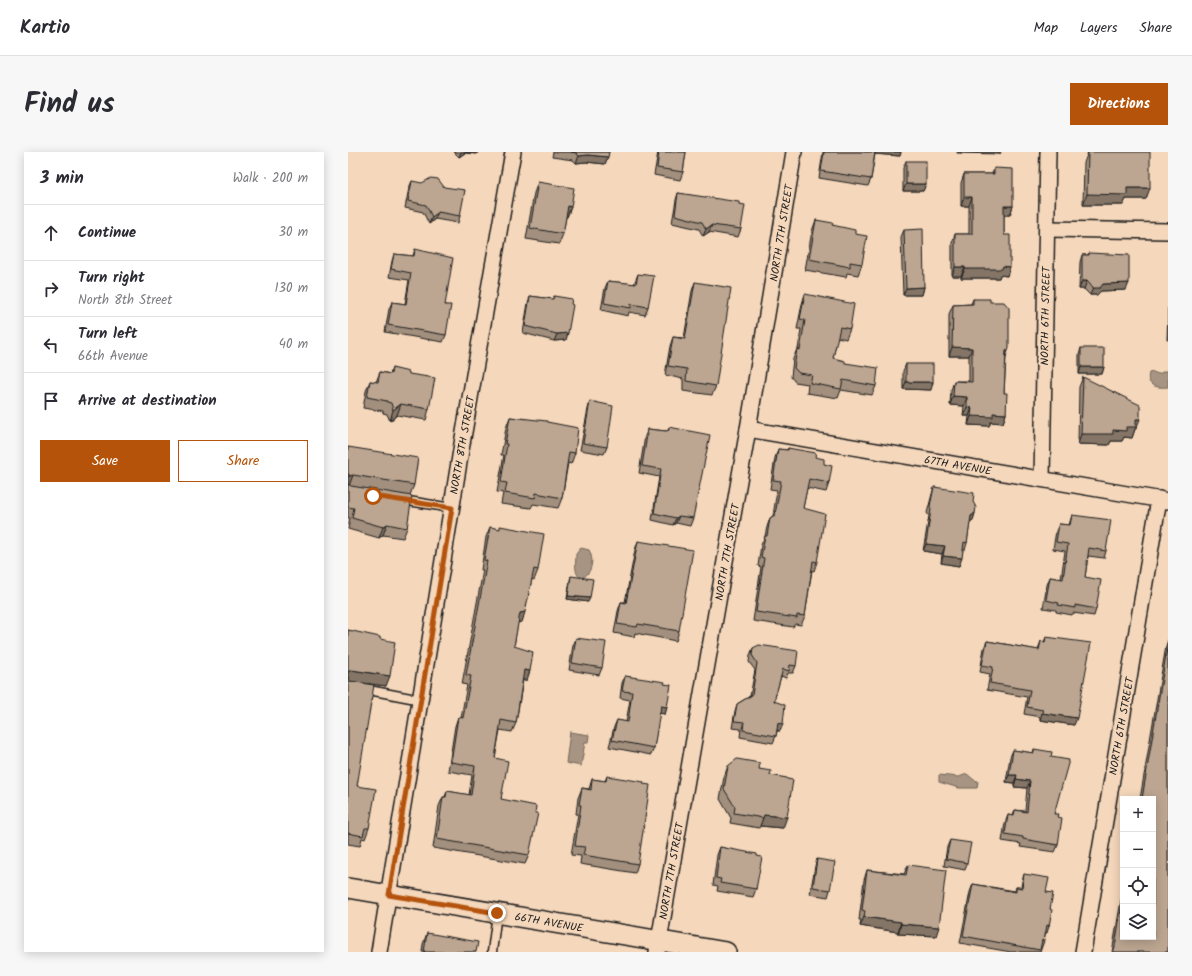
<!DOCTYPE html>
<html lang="en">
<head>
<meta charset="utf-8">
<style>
  :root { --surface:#fff; --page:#f7f7f7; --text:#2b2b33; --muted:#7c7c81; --line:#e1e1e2; --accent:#b45309 }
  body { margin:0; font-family:Kalam,sans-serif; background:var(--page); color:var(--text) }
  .controls { position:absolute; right:12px; bottom:12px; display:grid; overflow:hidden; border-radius:0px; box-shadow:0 2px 10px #0003 }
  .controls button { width:36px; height:36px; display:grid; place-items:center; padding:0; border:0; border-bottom:1px solid var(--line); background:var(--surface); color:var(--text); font:20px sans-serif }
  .stop { position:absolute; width:12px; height:12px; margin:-9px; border:3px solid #b45309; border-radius:50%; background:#fff }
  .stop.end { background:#b45309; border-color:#fff; box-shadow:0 1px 4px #0008 }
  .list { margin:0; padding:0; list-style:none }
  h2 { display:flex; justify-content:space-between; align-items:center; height:52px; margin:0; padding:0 16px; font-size:17px }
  h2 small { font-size:13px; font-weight:400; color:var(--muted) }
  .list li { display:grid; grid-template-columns:26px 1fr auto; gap:12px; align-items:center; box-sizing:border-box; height:56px; padding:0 16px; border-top:1px solid var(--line) }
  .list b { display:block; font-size:15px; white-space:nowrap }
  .list p { margin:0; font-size:13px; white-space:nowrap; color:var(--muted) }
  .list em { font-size:13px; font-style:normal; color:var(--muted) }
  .actions { display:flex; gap:8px; padding:12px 16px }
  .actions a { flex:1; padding:9px 0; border:1px solid var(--accent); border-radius:0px; text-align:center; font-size:14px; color:var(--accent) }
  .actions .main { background:var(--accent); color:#fff }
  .icon { flex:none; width:22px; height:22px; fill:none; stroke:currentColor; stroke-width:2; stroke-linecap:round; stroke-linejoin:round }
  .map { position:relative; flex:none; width:820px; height:800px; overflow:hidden; border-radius:0px }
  header { display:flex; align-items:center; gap:24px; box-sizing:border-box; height:56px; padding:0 20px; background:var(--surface); border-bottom:1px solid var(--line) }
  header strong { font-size:19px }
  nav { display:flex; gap:22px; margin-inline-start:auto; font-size:14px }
  .intro { display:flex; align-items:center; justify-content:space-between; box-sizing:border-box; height:96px; padding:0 24px }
  h1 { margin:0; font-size:28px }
  .button { padding:10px 18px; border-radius:0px; background:var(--accent); color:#fff; font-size:14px; font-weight:700 }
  main { display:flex; gap:24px; padding:0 24px }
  aside { flex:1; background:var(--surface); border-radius:0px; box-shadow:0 2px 10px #0003 }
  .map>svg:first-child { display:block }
  .water { fill:#a89482; stroke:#706459 }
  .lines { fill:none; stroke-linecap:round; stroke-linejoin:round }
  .service-casing { stroke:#1c1c1c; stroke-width:11 }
  .minor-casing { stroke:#1c1c1c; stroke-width:18 }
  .tertiary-casing { stroke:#1c1c1c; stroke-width:22 }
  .service { stroke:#f5d7bb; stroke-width:8 }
  .minor { stroke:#f5d7bb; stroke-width:15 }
  .tertiary { stroke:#f5d7bb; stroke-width:19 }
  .wall { fill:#a28f7d; stroke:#1c1c1c }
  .shaded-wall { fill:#847466; stroke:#1c1c1c }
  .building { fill:#bca691; stroke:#1c1c1c }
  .route { stroke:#b45309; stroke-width:5 }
  .labels { text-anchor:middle; stroke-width:4; stroke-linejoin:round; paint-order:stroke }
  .street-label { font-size:11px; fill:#1c1c1c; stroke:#f5d7bb }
</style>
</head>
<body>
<header>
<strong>Kartio</strong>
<nav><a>Map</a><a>Layers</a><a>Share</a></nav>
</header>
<div class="intro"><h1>Find us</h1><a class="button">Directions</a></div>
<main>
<aside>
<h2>3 min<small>Walk · 200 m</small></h2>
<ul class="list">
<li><svg class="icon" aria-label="ahead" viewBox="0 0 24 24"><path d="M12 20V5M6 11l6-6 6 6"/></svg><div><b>Continue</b></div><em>30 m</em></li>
<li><svg class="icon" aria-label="right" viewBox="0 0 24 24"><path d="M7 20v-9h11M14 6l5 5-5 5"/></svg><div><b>Turn right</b><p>North 8th Street</p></div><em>130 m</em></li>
<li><svg class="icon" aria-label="left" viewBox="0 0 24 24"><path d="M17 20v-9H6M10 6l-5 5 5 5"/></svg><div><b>Turn left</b><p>66th Avenue</p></div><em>40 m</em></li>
<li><svg class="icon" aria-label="arrive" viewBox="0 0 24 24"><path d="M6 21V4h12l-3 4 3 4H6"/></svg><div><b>Arrive at destination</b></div></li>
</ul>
<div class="actions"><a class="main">Save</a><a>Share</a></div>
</aside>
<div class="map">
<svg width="820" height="800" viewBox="0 0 820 800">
  <rect width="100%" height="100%" fill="#f5d7bb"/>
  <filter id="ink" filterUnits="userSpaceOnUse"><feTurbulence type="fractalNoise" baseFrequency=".025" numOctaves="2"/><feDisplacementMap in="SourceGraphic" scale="8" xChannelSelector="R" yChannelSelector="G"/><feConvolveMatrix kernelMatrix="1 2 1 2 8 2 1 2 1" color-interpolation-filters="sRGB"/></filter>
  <g filter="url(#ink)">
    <g class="water">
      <path d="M820 218V235C811 236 797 235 801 221L805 220 810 222Z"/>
      <path d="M233 396 241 398C251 417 231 436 228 418 227 413 228 407 228 402Z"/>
      <path d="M222 580 241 583 240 590H237L233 614 218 611Z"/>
      <path d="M619 622 626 628 630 629 629 636H611L591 630V623L611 625Z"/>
    </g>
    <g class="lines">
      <g class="service-casing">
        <g id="service">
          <path d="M54 348 104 356"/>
          <path d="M0 534 73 548"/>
          <path d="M144 800 149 761"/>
        </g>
      </g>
      <g class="minor-casing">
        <g id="minor">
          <path d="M699 77 820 79"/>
          <path d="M400 277 820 349"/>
          <path d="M694 327 700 0"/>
          <path d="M31 800 115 286 165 0"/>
          <path d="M309 800 400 277 446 0"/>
          <path d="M735 800 811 347"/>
        </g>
      </g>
      <g class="tertiary-casing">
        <path id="tertiary" d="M0 736 378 800"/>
      </g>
      <use href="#service" class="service"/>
      <use href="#minor" class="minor"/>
      <use href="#tertiary" class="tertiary"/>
    </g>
    <g class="wall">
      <path d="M106 0H129V2L117 1 111 5Z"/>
      <path d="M205 0H261L257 12 238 10 228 11 225 8 204 5Z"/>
      <path d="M310 0H338L335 20 332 28 306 23Z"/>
      <path d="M475 0H553L552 4 527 2 523 27 520 34 471 26Z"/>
      <path d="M740 0 798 47H778L775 53H735L736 11Z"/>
      <path d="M558 9 578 32 575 39H555V16Z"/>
      <path d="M646 16 665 54 662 63H656V83L659 124 652 123 651 126H613V124H604V91L607 82H621V54H613V31L616 22H644Z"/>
      <path d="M64 29 112 64 110 71 87 67 81 72 75 60 57 56 61 36Z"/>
      <path d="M190 30 223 55 219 65H218L215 82 211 92 178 87 186 41Z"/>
      <path d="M330 41 391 52 393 77 390 85 361 80 355 84 351 77 324 71 328 48Z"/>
      <path d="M468 68 484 73 507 82 514 112 510 123 499 121 498 125 457 118 464 79Z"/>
      <path d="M556 78 576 135 574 143H555L553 85Z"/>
      <path d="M67 97 97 153 98 183 95 190 37 180 41 157 44 150 57 152 61 128 41 125 44 109 46 102 65 104Z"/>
      <path d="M741 101 778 138 753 139 749 143H742L736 137H731L732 110 734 103H740Z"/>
      <path d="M290 122 300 155 297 163 281 160 280 164 253 158 257 136 260 129 286 132Z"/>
      <path d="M347 130 368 234 364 243 335 239V227L317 223 322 194 325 185 336 186 344 139Z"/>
      <path d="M457 142 502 177 498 187 489 185 485 206 497 211 528 234 524 243 493 238 490 246 459 241 460 232 447 230 443 225 445 207 449 197 450 198 453 177H449L454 152Z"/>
      <path d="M182 144 205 147 206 144 218 188 206 189 175 181 180 151Z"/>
      <path d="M625 147 642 150 658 205 656 241 658 262 655 271 643 270 641 274 620 273 621 264H615L616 254 602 253 603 238 606 229H621V204H601V162L605 153 623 152Z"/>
      <path d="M820 156V188H819Z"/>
      <path d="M733 196 756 215 754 222H731V203Z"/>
      <path d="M558 212 583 238 555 237V219Z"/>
      <path d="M44 216 61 222 81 257 78 268 49 263 42 269 39 262 35 261V259L15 256 18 239 22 229 28 230 32 220 42 222Z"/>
      <path d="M735 225 788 277H787L784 286 776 285 774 289H763L761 293 730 292 731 235Z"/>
      <path d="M242 249 259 295 256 302 232 298 240 257Z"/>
      <path d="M162 265 199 270 227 301 223 312 220 311 214 346 210 356 185 352 183 356 153 352 155 341 149 340 156 303H153L158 276Z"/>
      <path d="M321 275 345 366 342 374 328 371 325 373 304 368 311 325 291 321 297 284 300 277 318 279H320Z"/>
      <path d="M0 295 66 333 62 343 59 376 55 386 35 383 31 386 0 377 2 366H0Z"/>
      <path d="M440 296 467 305 476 312 481 331 478 340 459 336 455 356 469 410 466 419 464 418 457 464 453 473 447 472 445 475 405 469 413 415 410 414 413 393 417 384 419 375 422 366 425 364 429 338 422 337 427 306 430 297 439 298Z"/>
      <path d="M586 335 625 350 627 361 625 368 622 370 619 391 617 398H615L611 414 593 411 594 402 575 399 581 364 579 361 584 342Z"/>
      <path d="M724 363 758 399 756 406 740 404 737 425 748 457 746 464 725 461 724 463 708 460V458L695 456 699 433 702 425 713 427 717 399 705 397 708 379 711 372 721 373Z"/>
      <path d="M142 375 190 418 186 428 184 427 174 470H170L166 494 179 528H175L168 571 164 580 152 578 147 606 153 647 181 703 177 712 85 696 91 654 95 645H97L99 639 121 643 124 623 100 619 107 574 110 565 113 566 119 533 114 532 135 418H133L138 385Z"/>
      <path d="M290 389 331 479 328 489 287 481 286 485 266 481 270 459 273 450H277L287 398Z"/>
      <path d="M223 424 240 450 219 447 222 428Z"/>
      <path d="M0 478 32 487 38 534 3 529 9 634 21 676 17 687 14 686 12 694 0 692Z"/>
      <path d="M698 485 726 573 692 568V565L676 562 679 545 639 538 642 522 632 520 636 496 639 489 690 498 693 489 696 490Z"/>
      <path d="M228 486 254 516 251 523 221 518 225 493Z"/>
      <path d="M820 488V800H764L775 737V785L805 647H792L818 494Z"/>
      <path d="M405 496 448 514 445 521H440L438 526 433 524 426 549 435 572 432 579H429L428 584 425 591 392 585 393 577 384 576 387 559 389 552 402 544 407 518 401 510 402 503Z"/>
      <path d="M277 524 316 532 319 555 317 562 311 561 306 596 303 603 261 595 266 575 269 568 278 570 282 548 272 546 274 531Z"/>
      <path d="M686 597 703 605 706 662 709 665 710 693 707 700 672 695 673 692 654 689 657 671 660 663 665 664 667 658 677 659 679 636 666 635V631L658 630 662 605 665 598 685 601Z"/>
      <path d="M380 614 411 617 422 623 439 627 435 676 412 674 411 676 382 671 383 666 372 647 376 625Z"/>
      <path d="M259 624 290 712 287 721 232 712 233 704 223 703 230 662H228L230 646 234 636 241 637 244 627 257 629Z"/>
      <path d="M602 688 619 711 617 718 596 714 599 695Z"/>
      <path d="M372 695 409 704 408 737 405 745 369 739 370 734 365 733 369 703Z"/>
      <path d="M469 707 482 738 480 745 462 742 467 714Z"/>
      <path d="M560 713 588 784 550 782V780L512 774 513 768H511L516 728 519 718 556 722Z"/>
      <path d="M676 722 698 740 702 757 701 774 699 781H697L696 789 692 800H663L612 791 622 740 625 732 667 739 668 735H673L674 729Z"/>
      <path d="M79 781 128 800H74L75 792Z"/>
    </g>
    <g class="shaded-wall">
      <path d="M113 0H129V2L117 1 111 5Z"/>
      <path d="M526 0H553L552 4 525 2Z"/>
      <path d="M609 0H653L652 2 609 1Z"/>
      <path d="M240 3 260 5 257 12 238 10 228 11 231 4Z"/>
      <path d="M558 32H578L575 39H555Z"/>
      <path d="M779 36H802L798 47H778L775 53H735L739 42Z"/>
      <path d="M616 45H624L621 54H613Z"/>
      <path d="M220 54 223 55 219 65H216Z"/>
      <path d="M656 54H665L662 63H652Z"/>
      <path d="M90 60 87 67 81 72 84 65Z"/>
      <path d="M364 73 361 80 355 84 358 77Z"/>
      <path d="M655 114 662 115 659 124 652 123 651 126H613L617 117Z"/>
      <path d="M607 115H617L613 124H604Z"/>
      <path d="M734 129H739L736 137H731Z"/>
      <path d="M781 131 778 138 753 139 749 143H742L745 136 755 132Z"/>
      <path d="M576 135 574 143H555L558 136Z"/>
      <path d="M220 181 218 188 206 189 209 182Z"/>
      <path d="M604 195 624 196 621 204H601Z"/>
      <path d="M661 196 658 205V199Z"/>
      <path d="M733 215H756L754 222H731Z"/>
      <path d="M558 230H585L583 238 555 237Z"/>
      <path d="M605 244 619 245 616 254 602 253Z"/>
      <path d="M53 252 49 263 42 269 45 258Z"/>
      <path d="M619 255 624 256 621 264H615Z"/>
      <path d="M645 261 658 262 655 271 643 270 641 274 620 273 623 264Z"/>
      <path d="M788 267H792L788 277H787L784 286 776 285 774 289H763L761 293 730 292 733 282 765 278 778 275Z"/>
      <path d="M5 323 1 334H0V326L1 324Z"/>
      <path d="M627 361 625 368 620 371 623 364Z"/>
      <path d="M331 364 328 371 325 373 328 366Z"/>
      <path d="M39 372 35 383 31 386 35 375Z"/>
      <path d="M578 392 597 394 594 402 575 399Z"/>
      <path d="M595 404 614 406 611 414 593 411Z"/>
      <path d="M220 444 242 446 240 450 219 447Z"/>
      <path d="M177 460 174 470 168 471 172 461Z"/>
      <path d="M4 518 42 524 38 534 0 529V520Z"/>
      <path d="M176 518 182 519 179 528H173Z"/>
      <path d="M313 554 319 555 317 562 310 561Z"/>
      <path d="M694 561 729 566 726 573 692 568Z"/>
      <path d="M430 571 435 572 432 579 428 578Z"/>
      <path d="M661 623H669L666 631 658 630Z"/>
      <path d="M668 627 682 629 679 636 666 635Z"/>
      <path d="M416 663 439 665 435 676 412 674Z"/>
      <path d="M516 765 553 770 550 780 512 774Z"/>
      <path d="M553 772 591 775 588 784 550 782Z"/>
    </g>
    <g class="building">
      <path d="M223 0H261L260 5 240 3 231 4 228 1Z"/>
      <path d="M311 0H338L335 20 309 16Z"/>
      <path d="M476 0H527L523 27 473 19Z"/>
      <path d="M740 0H802V36H779V43L739 42Z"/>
      <rect x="558" y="9" width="20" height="23"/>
      <path d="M646 16 665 17V54H656V83H662V115L655 114 654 117H617V115H607V82H624V45H616V22H646Z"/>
      <path d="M83 26 90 27 96 35 117 38 112 64 90 60 84 65 78 53 60 49 64 29 74 31Z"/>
      <path d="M190 30 226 36 223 55 220 54 215 82 182 76Z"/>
      <path d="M330 41 391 50V52L397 53 393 77 364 73 358 77 354 70 327 63Z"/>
      <path d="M468 68 485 71 484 73 507 78V82L519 84 514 112 502 110V115L461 107Z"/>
      <path d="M575 77 576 135 558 136 556 78Z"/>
      <path d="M67 97 105 106 97 153H103L98 183 40 173 44 150 58 152 63 121 43 117 46 102 66 104Z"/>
      <path d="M741 101 781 103V131L755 132 752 136H745L739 129H734V103H741Z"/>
      <path d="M290 122 306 124 300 155 283 152V156L256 151 260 129 288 132Z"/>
      <path d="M347 130 383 136 368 234 338 229 339 217 320 214 325 185 337 187Z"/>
      <path d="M457 142 506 152 502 177 492 175 485 206 497 209V211L530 216 528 234 495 228 493 237 462 231 464 223 451 221 446 216 449 197 452 198 457 168 452 167Z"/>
      <path d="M182 144 205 147 206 144 224 147 223 152 225 153 220 181 209 182 177 174Z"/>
      <path d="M625 147H642V150H656L661 156V196L658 199 656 241H659L658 262 645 261V265L623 264 624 256 619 255V245L605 244 606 229 624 230V196L604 195 605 153 625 152Z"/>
      <rect x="733" y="196" width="23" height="19"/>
      <rect x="558" y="212" width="27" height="18"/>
      <path d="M44 216 61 220V222L87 226 81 257 53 252 45 258 43 251 39 250V249L19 245 22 229 30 230 32 220 43 222Z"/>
      <path d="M735 225 792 253V267H788V275H778V279L765 278V282H733Z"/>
      <path d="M242 249 265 254 259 295 235 291Z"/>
      <path d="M162 265 199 269V270L230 276 227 301 221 300 214 346 188 341 187 346 157 341 159 331 153 330 159 292H157Z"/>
      <path d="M321 275 362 283 345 366 331 364 328 366 306 361 313 317 294 314 300 277 318 279 321 278Z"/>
      <path d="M0 295 70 306 66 333 5 323 1 324V322H0Z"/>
      <path d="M440 296 468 301 467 305 476 307V312L484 314 481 331 461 327 455 356 477 362 469 410 465 409 457 464 449 463V466L408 460 416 406 413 405 417 384H419L422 366 427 363 433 329 425 328 430 297 440 298Z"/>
      <path d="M0 332 3 334 64 344 59 376 39 372 35 375 4 366 6 356 0 355Z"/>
      <path d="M586 335 626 341 625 350 628 355 627 361 623 364 619 391 616 390 614 406 595 404 597 394 578 392 583 357 582 354Z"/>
      <path d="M724 363 763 368 758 399 741 396 737 425 753 428 748 457 727 453V456L710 453 711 451 698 448 702 425 715 427 720 392 708 390 711 372 722 373Z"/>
      <path d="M152 374 196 382 190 418 186 417 177 460 172 461 166 494 185 500 182 519 176 518 168 571 153 568 147 606 160 609 153 647 188 654 187 661H190L181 703 89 687 95 645H98L99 639 123 643 127 614 103 610 110 565 115 566 123 524 118 523 139 409 136 408 142 375 152 377Z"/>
      <path d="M290 389 345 398 331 479 290 472 289 475 269 472 273 450 278 451Z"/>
      <path d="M223 424 245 427 242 446 220 444Z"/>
      <path d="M0 478 32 485V487L47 490 42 524 4 518 0 520Z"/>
      <path d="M698 485 743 491 729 566 694 561 695 558 679 555 682 538 642 531 645 515 634 513 639 489 691 498 693 489 697 490Z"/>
      <path d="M228 486 258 490 254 516 224 511Z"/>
      <path d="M820 491V800H766L775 746V785H805V647H794Z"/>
      <path d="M411 493 450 499 448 514 442 513 441 519 435 517 426 549 437 553 435 572 430 571 428 584 395 578 396 570 386 569 389 552 404 543 409 511 404 503 405 496Z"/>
      <path d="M277 524 317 530 316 532 323 533 319 555 313 554 306 596 264 588 269 568 280 570 284 540 274 539Z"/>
      <path d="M0 525 2 529 26 533 9 634 28 637 21 676H17L15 684 0 681Z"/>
      <path d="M686 597 704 600 703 605 721 608 706 662H710L709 665 714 666 710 693 675 687V685L657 682 660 663 666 664 667 658 679 660 682 629 668 627 669 623H661L665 598 686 601Z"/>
      <path d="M389 607 412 611 411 617 423 619 422 623 439 626V627L445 628 439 665 416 663 415 666 386 661 387 655 376 637 380 614Z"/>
      <path d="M259 624 296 630 295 632 302 633 290 712 235 703 237 695 227 694 233 653H231L234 636 243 638 244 627 258 629Z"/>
      <path d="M602 688 623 691 619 711 598 707Z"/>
      <path d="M372 695 409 702V704L414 705 408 737 372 731 373 727 368 726Z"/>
      <path d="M469 707 487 710 482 738 465 735Z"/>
      <path d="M560 713 598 718 591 775 553 772V770L516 765 517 759 514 758 519 718 558 723Z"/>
      <path d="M676 722 701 726 698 740 705 741 702 757 704 758 701 774 699 773 696 789 694 788 692 798 615 784 625 732 668 740V735L674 736Z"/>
      <path d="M79 781 130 790 128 800H76Z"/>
    </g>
  </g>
  <g class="lines" filter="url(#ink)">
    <path class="route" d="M25 344 104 356 41 743 149 761"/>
  </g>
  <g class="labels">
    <g class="street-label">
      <text transform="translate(433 81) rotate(-81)" y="4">NORTH 7TH STREET</text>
      <text transform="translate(697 164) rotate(-89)" y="4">NORTH 6TH STREET</text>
      <text transform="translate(114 293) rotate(-80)" y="4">NORTH 8TH STREET</text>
      <text transform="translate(610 313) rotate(10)" y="4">67TH AVENUE</text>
      <text transform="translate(379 400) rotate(-80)" y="4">NORTH 7TH STREET</text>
      <text transform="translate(773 574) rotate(-80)" y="4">NORTH 6TH STREET</text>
      <text transform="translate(323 719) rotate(-80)" y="4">NORTH 7TH STREET</text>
      <text transform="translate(201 770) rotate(10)" y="4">66TH AVENUE</text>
    </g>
  </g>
</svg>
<div class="controls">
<button>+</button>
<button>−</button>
<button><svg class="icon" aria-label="locate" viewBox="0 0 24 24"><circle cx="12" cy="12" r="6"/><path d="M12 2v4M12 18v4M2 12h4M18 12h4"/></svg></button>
<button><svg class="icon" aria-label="layers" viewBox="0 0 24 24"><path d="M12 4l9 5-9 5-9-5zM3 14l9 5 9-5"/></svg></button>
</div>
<div class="stop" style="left:25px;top:344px"></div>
<div class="stop end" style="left:149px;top:761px"></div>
</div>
</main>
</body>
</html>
